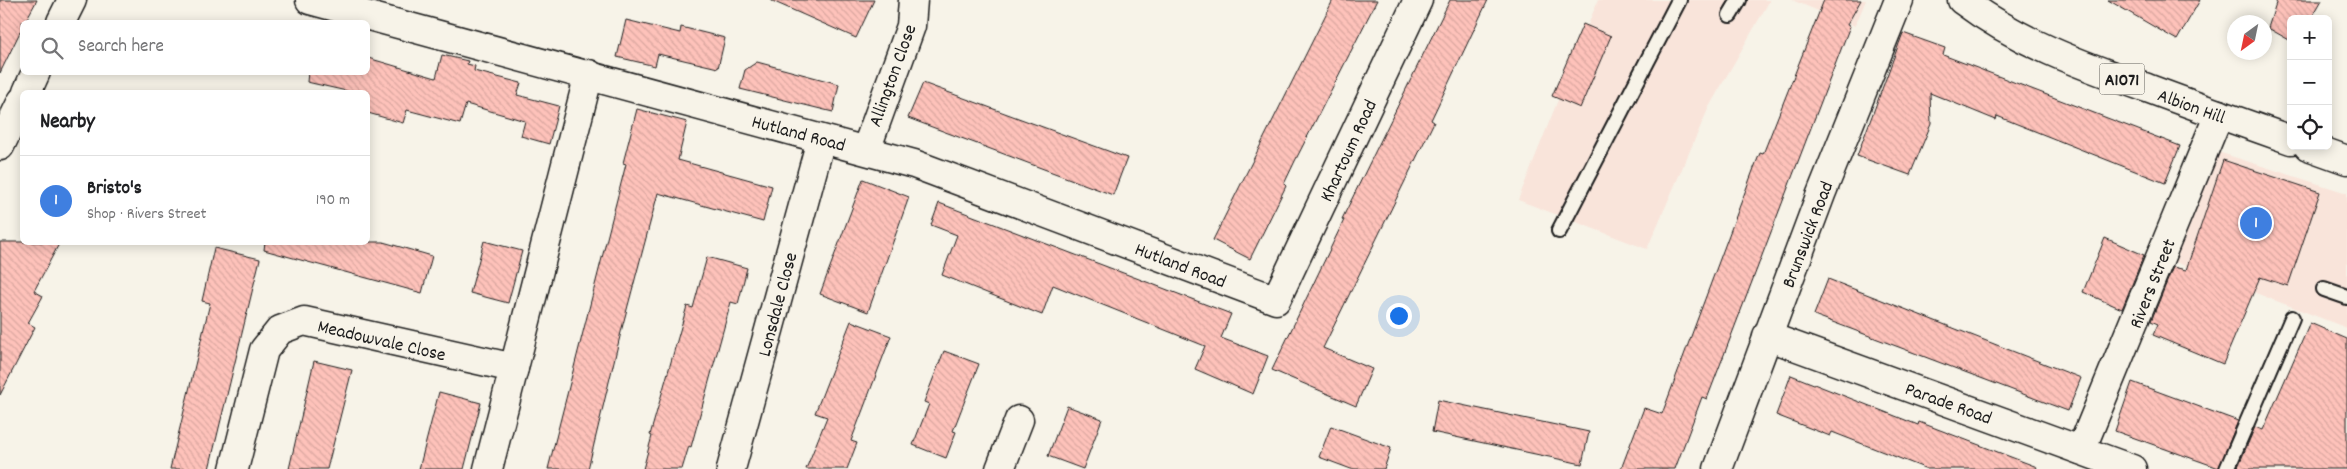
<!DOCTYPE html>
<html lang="en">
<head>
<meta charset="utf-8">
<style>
  :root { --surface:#fff; --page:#f6f6f6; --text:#202124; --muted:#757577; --line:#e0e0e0; --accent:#1f6fb2 }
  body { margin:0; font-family:Dekko,sans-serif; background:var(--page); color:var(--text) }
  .controls { position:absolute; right:15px; top:15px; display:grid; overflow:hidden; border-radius:8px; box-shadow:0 2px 12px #0003 }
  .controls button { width:45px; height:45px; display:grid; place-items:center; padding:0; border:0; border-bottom:1px solid var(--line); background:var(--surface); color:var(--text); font:25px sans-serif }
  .compass { position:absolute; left:2227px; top:15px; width:45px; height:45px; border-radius:50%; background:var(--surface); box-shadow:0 2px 12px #0003; rotate:213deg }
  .you { position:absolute; left:1398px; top:315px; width:18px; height:18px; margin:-12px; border:4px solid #fff; border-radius:50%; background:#1a73e8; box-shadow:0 0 0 8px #1a73e833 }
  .badge { display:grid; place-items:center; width:32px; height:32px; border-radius:50%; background:var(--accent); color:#fff; font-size:16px; font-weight:700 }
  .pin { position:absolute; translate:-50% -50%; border:2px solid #fff; box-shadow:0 1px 5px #0006 }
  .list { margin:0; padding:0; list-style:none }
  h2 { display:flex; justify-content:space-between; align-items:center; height:65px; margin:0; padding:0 20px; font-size:21px }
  h2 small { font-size:16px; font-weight:400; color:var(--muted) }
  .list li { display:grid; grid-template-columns:32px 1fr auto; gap:15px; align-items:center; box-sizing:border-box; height:90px; padding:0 20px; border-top:1px solid var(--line) }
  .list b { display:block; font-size:19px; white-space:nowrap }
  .list p { margin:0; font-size:16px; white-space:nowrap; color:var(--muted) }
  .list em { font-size:16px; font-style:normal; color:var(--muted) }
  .icon { flex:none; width:28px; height:28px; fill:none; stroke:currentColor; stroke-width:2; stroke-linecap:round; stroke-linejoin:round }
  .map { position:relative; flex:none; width:2347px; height:469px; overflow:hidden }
  .search { position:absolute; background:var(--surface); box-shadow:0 2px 12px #0003; left:20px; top:20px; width:350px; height:55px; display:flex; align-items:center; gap:12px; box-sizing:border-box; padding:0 18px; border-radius:8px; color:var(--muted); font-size:19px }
  .panel { position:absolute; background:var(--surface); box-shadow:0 2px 12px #0003; left:20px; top:90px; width:350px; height:155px; border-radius:8px }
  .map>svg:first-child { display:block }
  .built { fill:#f9e4da }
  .building { fill:url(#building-back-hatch); stroke:#1c1c1c }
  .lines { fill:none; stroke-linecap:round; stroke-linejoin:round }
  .service-casing { stroke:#1c1c1c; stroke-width:18 }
  .minor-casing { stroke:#1c1c1c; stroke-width:31 }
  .tertiary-casing { stroke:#1c1c1c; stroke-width:31 }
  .primary-casing { stroke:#1c1c1c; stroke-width:31 }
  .service { stroke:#f7f3e8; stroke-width:14 }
  .minor { stroke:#f7f3e8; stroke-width:28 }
  .tertiary { stroke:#f7f3e8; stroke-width:28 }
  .primary { stroke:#f7f3e8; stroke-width:28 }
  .labels { text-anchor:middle; stroke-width:4.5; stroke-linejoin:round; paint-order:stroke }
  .shield { fill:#f7f3e8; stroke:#5e5c59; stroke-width:1 }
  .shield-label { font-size:18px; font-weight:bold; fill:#1c1c1c }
  .street-label { font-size:19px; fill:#1c1c1c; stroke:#f7f3e8 }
</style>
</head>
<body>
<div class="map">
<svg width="2347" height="469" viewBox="0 0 2347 469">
  <defs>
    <pattern id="building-back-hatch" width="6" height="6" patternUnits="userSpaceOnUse" patternTransform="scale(1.25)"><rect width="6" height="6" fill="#fec2ba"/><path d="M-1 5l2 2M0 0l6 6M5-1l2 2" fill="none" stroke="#d9a69f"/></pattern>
  </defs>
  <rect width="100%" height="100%" fill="#f7f3e8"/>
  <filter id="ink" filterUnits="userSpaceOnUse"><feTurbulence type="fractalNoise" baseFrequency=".02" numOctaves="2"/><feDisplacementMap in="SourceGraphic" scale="10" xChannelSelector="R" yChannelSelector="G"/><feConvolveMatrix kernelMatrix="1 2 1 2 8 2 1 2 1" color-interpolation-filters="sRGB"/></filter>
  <g filter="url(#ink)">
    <g class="built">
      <path d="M1598 0H1770L1709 107 1647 249 1518 200Z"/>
      <path d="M1792 0H1866L1855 26Z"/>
      <path d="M2215 151 2347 193V328L2170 260Z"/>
    </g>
    <g class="building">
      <path d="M0 0H37L25 22H22V28L0 73Z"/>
      <path d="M770 0H874L856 38Z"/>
      <path d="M1333 0H1377L1295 161 1284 184 1286 186 1250 259 1213 240Z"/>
      <path d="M1450 0H1488L1431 120 1434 122 1323 348 1372 369 1356 406 1272 370 1344 220 1342 219Z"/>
      <path d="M1824 0H1861L1847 25 1850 26 1707 399 1702 397 1675 469H1621L1644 408 1662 414 1754 168 1760 153 1763 154Z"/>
      <path d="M2108 0H2200L2177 40Z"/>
      <path d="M2277 0H2322L2311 19H2291V41L2268 28Z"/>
      <path d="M626 20 680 33 681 27 725 38 718 68 658 54 655 66 617 57Z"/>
      <path d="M1583 24 1611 36 1580 108 1552 96Z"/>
      <path d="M1903 33 1945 48 1943 55 2180 146 2165 183 1997 116 1996 120 1930 93 1931 124 1910 175 1857 156Z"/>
      <path d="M442 55 468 61 467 64 475 66 474 71 521 83 517 95 559 106 549 144 521 136 525 121 466 104 460 124 407 110 403 123 368 113V92H351L307 82 308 72H368V58L436 78Z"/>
      <path d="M757 62 839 84 833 112 740 89 745 70Z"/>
      <path d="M923 83 1127 158 1113 195 908 118Z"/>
      <path d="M637 109 687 122 678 160 772 186 763 222 658 193 622 328 588 469H548L626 164 623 163Z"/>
      <path d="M2223 160 2320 192 2288 286 2260 277 2223 364 2153 335 2158 324 2151 321 2173 267 2186 270Z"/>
      <path d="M863 179 909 197 868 312 820 294Z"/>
      <path d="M939 203 1231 314 1221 338 1268 356 1253 394 1195 369 1205 346 1053 285 1042 315 942 275 957 235 931 225Z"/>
      <path d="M2105 238 2144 255 2122 309 2083 292Z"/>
      <path d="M484 241 522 251 508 303 470 293Z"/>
      <path d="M0 242H60L34 291 43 296 28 323 35 327 0 395Z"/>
      <path d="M265 242H383L432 256 422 293 264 250Z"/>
      <path d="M214 248 260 259 209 469H170L210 303 202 301Z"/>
      <path d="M707 257 747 268 738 304 731 302 691 447 689 446 682 469H643L652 436 650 435 687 306 693 308Z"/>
      <path d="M1828 279 2081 378 2068 411 1814 315Z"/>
      <path d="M851 321 891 336 851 441 857 443 847 469H806L827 417 815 413Z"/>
      <path d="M2310 323 2347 339V469H2237L2255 427 2263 430Z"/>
      <path d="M944 351 979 364 953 431 956 432 946 458 913 445 929 404 924 402Z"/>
      <path d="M314 361 352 370 327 469H289Z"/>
      <path d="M1791 375 1918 425 1919 422 2037 467 2036 469H1927L1832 432 1830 436 1776 415Z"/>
      <path d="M2132 382 2238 421 2219 468 2115 431Z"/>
      <path d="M439 392 481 403 464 469H419Z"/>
      <path d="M1438 400 1589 432 1582 464 1432 432Z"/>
      <path d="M1067 406 1102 419 1083 469 1048 456Z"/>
      <path d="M1331 426 1391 448 1384 469H1351L1319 457Z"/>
    </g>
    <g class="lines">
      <g class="service-casing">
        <g id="service">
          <path d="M1730 15 1739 0"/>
          <path d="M1559 231 1679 0"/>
          <path d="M2324 289 2347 297"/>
          <path d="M2227 469 2292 318"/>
        </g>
      </g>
      <g class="minor-casing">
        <g id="minor">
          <path d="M310 0 914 164 1276 300 1418 0"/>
          <path d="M866 150 911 26 913 0"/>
          <path d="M1767 336 2132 469"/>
          <path d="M2081 450 2219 114"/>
          <path d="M234 469 264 350 280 330 304 321 514 368 589 74"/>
          <path d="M488 469 514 368"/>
          <path d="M731 469 821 140"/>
          <path d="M1000 469 1019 420"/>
          <path d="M1718 469 1821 194 1899 0"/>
        </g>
      </g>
      <g class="tertiary-casing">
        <g id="tertiary">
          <path d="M61 22 72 0"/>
          <path d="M27 92 36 72"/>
          <path d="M0 146 22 101"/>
        </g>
      </g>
      <g class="primary-casing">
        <g id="primary">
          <path d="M1962 0C2018 42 2081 65 2147 88 2195 106 2243 123 2291 140"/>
          <path d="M2308 146 2347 160"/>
        </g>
      </g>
      <use href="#service" class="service"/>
      <use href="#minor" class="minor"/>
      <use href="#tertiary" class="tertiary"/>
      <use href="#primary" class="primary"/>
    </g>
  </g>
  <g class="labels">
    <rect class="shield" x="2099.5" y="63.5" width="45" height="31" rx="4"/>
    <g class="shield-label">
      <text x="2122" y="85">A1071</text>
    </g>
    <g class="street-label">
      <text transform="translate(891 75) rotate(-70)" y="7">Allington Close</text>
      <text transform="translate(2192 105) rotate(20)" y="7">Albion Hill</text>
      <text transform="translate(799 132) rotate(15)" y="7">Hutland Road</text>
      <text transform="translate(1347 150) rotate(-65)" y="7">Khartoum Road</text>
      <text transform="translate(1806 234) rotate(-69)" y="7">Brunswick Road</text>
      <text transform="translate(1181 264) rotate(21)" y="7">Hutland Road</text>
      <text transform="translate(2151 283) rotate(-68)" y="7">Rivers Street</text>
      <text transform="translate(776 304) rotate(-75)" y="7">Lonsdale Close</text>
      <text transform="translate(382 339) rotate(13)" y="7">Meadowvale Close</text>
      <text transform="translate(1949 402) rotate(20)" y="7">Parade Road</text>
    </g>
  </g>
</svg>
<div class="controls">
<button>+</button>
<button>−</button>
<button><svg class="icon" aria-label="locate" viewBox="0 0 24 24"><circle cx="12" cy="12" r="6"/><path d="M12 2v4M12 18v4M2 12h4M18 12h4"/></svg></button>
</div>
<svg class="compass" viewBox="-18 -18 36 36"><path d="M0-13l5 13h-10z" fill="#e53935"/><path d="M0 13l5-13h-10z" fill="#757577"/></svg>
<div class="you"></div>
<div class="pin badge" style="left:2256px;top:223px;background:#3f7fe0">1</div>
<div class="search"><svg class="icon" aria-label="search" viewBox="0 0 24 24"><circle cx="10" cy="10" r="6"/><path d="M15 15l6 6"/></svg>Search here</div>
<section class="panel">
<h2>Nearby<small></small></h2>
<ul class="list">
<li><span class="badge" style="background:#3f7fe0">1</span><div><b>Bristo's</b><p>Shop · Rivers Street</p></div><em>190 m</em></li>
</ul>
</section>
</div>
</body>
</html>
